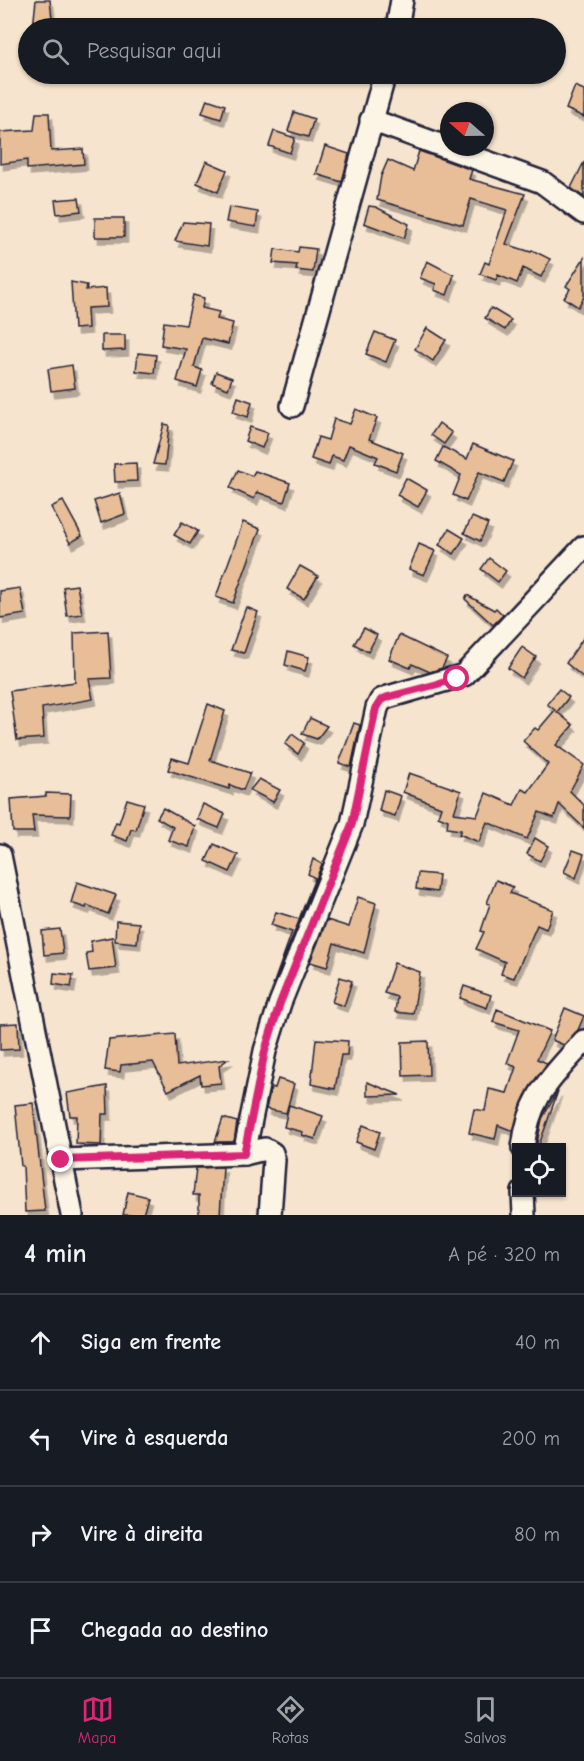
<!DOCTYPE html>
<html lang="pt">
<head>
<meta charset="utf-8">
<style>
  :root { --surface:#171b24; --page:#20242c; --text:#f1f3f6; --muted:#9ea1a6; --line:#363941; --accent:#db2777 }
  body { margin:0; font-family:"Comic Neue",sans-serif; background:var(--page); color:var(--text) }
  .controls { position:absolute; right:18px; bottom:18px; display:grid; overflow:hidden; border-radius:0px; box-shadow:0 2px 4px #0004 }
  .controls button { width:54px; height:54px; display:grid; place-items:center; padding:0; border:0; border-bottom:2px solid var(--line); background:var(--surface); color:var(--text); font:30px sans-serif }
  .compass { position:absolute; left:440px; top:102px; width:54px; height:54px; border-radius:50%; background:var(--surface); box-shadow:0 2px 4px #0004; rotate:290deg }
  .stop { position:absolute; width:18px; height:18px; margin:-14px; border:4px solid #db2777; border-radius:50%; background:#fff }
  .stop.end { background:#db2777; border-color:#fff; box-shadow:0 2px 6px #0008 }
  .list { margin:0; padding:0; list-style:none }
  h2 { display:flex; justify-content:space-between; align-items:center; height:78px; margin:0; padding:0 24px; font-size:26px }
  h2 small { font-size:20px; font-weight:400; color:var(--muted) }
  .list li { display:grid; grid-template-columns:39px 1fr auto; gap:18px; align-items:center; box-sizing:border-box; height:96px; padding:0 24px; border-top:2px solid var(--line) }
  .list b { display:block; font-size:22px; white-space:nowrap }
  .list em { font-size:20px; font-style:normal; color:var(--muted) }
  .icon { flex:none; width:33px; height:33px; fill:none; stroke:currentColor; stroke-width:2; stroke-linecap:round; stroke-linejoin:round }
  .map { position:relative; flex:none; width:584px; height:1215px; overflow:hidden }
  .search { position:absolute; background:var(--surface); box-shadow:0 2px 4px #0004; left:18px; right:18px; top:18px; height:66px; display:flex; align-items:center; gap:15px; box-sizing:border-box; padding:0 21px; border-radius:33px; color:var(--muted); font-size:22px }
  .sheet { height:462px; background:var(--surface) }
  nav { display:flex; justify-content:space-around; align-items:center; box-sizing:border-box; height:84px; border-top:2px solid var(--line); background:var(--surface); font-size:16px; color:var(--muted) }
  nav a { display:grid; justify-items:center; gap:3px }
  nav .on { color:var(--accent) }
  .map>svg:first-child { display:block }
  .building { fill:#e7be97; stroke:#22223b; stroke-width:1.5; filter:url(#shadow) }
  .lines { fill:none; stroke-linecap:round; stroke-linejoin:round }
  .minor-casing { stroke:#22223b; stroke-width:26 }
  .minor { stroke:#fcf5e5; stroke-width:21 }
  .route { stroke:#db2777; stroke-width:8 }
</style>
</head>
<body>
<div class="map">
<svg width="584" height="1215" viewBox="0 0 584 1215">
  <defs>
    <filter id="shadow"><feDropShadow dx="3.5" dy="6" stdDeviation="0" flood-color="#0004"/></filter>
  </defs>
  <rect width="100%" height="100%" fill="#f6e4ce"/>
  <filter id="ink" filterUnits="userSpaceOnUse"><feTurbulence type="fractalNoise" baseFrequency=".0167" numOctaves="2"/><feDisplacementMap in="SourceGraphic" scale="12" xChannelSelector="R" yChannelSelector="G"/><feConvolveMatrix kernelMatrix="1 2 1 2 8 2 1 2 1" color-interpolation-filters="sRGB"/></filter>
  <g filter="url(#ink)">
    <g class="building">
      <path d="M36 0H50L53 28H33Z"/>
      <path d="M575 86 584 90V117L566 109Z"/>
      <path d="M207 99 225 105 221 119 202 113Z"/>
      <path d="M294 112 314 119 308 137 288 131Z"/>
      <path d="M36 113H49L51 151 83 149 84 164 27 169V160L0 164V132L34 130Z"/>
      <path d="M274 131 295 138 290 153 269 146Z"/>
      <path d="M325 146 349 154 342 182 316 174Z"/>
      <path d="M419 151 472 170 469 179 525 194 506 244 531 252 532 250 550 259 541 277 523 268 517 283 498 275 496 280 480 274 485 262 489 264 507 210 471 199 463 225 377 200 381 176 388 160 413 171Z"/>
      <path d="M206 161 227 170 218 192 197 183Z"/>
      <path d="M584 162V197L571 188Z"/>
      <path d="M79 198 81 211 57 214 55 200Z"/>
      <path d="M369 206 376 207 409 224 404 238 364 223Z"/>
      <path d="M229 207 258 212 256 227 226 222Z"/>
      <rect x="95" y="218" width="29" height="19"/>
      <path d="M183 222 209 224 207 246 175 241Z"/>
      <path d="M299 247 316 249 313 272 296 270 297 265 273 263 275 249 298 252Z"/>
      <path d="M584 258V297L578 307 564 298 570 289 566 286Z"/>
      <path d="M427 261 454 275 447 295 434 290 436 284 420 278Z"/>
      <path d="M71 282 87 285 86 290 106 288 107 307 87 308 88 328 74 329Z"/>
      <path d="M193 295 204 298 202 308 219 312 217 319 233 323 228 344 202 338 194 367 202 370 197 387 177 381 186 349 161 345 164 322 186 325Z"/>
      <path d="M491 308 511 320 505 330 485 318Z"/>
      <path d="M427 328 446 340 433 361 415 349Z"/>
      <path d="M375 332 395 340 386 362 366 354Z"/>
      <path d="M102 335H125V350L102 351Z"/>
      <path d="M138 353 156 355 154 373 136 371Z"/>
      <path d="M72 365 75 388 51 391 48 369Z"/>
      <path d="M216 372 232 378 228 389 212 383Z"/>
      <path d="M238 397 252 402 248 417 233 412Z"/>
      <path d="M356 409 377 418 369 439 403 453 396 471 375 463 378 457 349 445 343 460 332 456 329 465 311 459 318 437 328 440 334 419 350 424Z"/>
      <path d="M439 423 452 433 444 444 431 435Z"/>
      <path d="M164 424 169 425 165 465 153 464Z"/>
      <path d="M250 427 268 433 262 448 245 441Z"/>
      <path d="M473 444 513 461 504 482 479 472 466 501 453 495 461 475 436 461 443 447 467 459Z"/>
      <path d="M136 463 137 481 115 482 114 464Z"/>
      <path d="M238 470 252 476 255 471 290 483 284 502 257 492 254 499 230 488Z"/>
      <path d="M406 478 427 490 418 507 397 495Z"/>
      <path d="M120 493 125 514 101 523 94 501Z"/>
      <path d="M63 501 82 536 70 543 51 507Z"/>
      <path d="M472 517 488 524 480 541 464 533Z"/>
      <path d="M182 522 198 531 190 544 174 535Z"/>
      <path d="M243 522 260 529 233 603 216 597Z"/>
      <path d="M449 529 464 538 454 554 439 545Z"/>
      <path d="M419 544 435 551 424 575 409 569Z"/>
      <path d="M489 558 506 571 498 582 481 569Z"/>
      <path d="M300 566 318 576 304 599 287 589Z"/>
      <path d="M77 585 82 614 67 616 63 587Z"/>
      <path d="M20 588 25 614 0 618V591Z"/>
      <path d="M467 595 494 610 496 608 503 615 493 625 465 599Z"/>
      <path d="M246 607 258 612 244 653 231 650Z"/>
      <path d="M364 628 377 635 368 652 354 644Z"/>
      <path d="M108 631 111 678 89 679 93 699 42 708 44 738 17 740 10 691 75 682 74 633Z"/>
      <path d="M399 635 447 658 442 668 430 672 412 664 410 668 389 659Z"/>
      <path d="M584 637V678L566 663Z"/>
      <path d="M522 647 536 657 522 678 508 668Z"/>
      <path d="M288 651 309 657 305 671 285 665Z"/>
      <path d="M559 689 569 697 557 712 573 725 556 745 584 765 570 791 584 805V828L559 804 554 818 539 812 527 839 487 822 479 842 459 834 461 830 447 828 448 820 438 816 441 807 403 792 409 773 461 791 454 813 477 816 486 793 514 805 522 789 528 792 548 764 523 741 535 728 538 730 555 710 547 704Z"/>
      <path d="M208 704 225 711 210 760 250 773 243 790 230 785 229 789 168 770 172 758 189 763Z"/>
      <path d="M310 718 327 726 317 739 302 734Z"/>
      <path d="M354 723 360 725 351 767 339 763Z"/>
      <path d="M292 734 304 743 298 754 285 744Z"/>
      <path d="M259 779 280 790 273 802 250 790Z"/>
      <path d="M384 790 401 796 395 816 379 811Z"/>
      <path d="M46 793 71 794 70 816 32 815 34 832H13L11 799 46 796Z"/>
      <path d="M127 799 144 804 136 830 131 829 127 841 111 835 116 822 119 823Z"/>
      <path d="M203 804 225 814 219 828 197 819Z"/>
      <path d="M163 808 195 826 189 847 168 840 173 827 157 818Z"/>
      <path d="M535 838 548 846 540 861 527 854Z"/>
      <path d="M214 844 238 855 230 872 206 861Z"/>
      <path d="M573 850 584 854 576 878 564 872Z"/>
      <path d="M313 859 322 864 273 985 292 932 271 925 276 912 299 919 315 878 308 874Z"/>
      <path d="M418 873 439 875 437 892 416 889Z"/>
      <path d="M496 880 513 887 510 893 553 910 546 929 537 925 514 978 501 974 505 962 476 949 484 932 481 931 490 904 487 903Z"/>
      <path d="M77 882 116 895 108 914 87 905 86 908 71 903Z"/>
      <path d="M358 897 376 903 364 953 334 943 327 967 310 962 327 920 349 927Z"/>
      <path d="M116 921 139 923 137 943 115 941Z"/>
      <path d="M60 929 63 953 44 955 42 931Z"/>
      <path d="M112 937 116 968 89 971 86 953 92 952 91 941Z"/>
      <path d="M394 963 420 972 413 1014 395 1012 397 997 384 993Z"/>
      <path d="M54 973 73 975 71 987 53 984Z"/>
      <path d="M340 977 352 981 344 1006 332 1002Z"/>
      <path d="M464 986 491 995 487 1008 460 998Z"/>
      <path d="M565 1008 584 1016 578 1030 564 1045 552 1040Z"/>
      <path d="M497 1009 550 1031 537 1059 547 1063 525 1096 513 1131 498 1125 495 1139 469 1133 474 1109 485 1111 489 1089 507 1093 516 1067 507 1063 519 1030 493 1022Z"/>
      <path d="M18 1023 19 1049 0 1050V1024Z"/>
      <path d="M175 1034 177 1066 228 1059 219 1066 221 1083 201 1085 200 1075 168 1091 153 1062 121 1065 120 1072 105 1070 109 1040Z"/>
      <path d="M316 1039 348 1041 347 1055H341L335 1089 311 1084Z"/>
      <path d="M428 1041 429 1075 403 1076 402 1042Z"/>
      <path d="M278 1079 294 1084 286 1113 266 1109 271 1087 275 1088Z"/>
      <path d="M367 1082 400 1095 367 1096Z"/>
      <path d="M107 1086 108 1114H102L101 1145 76 1144 77 1116H70L67 1093Z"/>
      <path d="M558 1091 538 1148H536L542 1119Z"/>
      <path d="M33 1103 45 1211 25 1212 23 1166H21L15 1105Z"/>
      <path d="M289 1105 323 1116 315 1139 302 1135 303 1132 284 1127Z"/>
      <path d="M223 1118 237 1122 234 1142H215Z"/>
      <path d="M363 1125 380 1132 374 1149 356 1142Z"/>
      <path d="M223 1167 220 1215H199V1195H193L196 1168Z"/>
      <path d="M128 1192 148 1197 143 1215H123Z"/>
    </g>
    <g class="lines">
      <g class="minor-casing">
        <g id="minor">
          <path d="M397 28 402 0"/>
          <path d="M371 120 542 182 584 213"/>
          <path d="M292 406 385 74"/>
          <path d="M0 855 72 1215"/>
          <path d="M523 1148C529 1095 551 1079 584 1041"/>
          <path d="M61 1160 244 1154"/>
          <path d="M523 1192 524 1215"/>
          <path d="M270 1215 274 1160 272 1153 265 1149 244 1154 265 1051 280 1003 352 824 377 708 381 700 388 697 464 675 584 547"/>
        </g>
      </g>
      <use href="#minor" class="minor"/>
    </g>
  </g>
  <g class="lines" filter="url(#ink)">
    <path class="route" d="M61 1160 244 1154 265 1051 280 1003 352 824 376 708 381 700 388 697 457 679"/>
  </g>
</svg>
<div class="controls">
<button><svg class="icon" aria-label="locate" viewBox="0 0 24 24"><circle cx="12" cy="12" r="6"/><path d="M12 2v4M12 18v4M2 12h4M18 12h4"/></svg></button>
</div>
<svg class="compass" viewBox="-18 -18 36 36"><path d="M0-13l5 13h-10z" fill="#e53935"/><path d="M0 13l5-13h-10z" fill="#9ea1a6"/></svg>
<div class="stop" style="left:457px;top:679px"></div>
<div class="stop end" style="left:61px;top:1160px"></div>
<div class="search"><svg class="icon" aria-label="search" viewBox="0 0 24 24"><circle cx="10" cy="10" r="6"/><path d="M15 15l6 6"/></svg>Pesquisar aqui</div>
</div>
<section class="sheet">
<h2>4 min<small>A pé · 320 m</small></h2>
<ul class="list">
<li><svg class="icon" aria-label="ahead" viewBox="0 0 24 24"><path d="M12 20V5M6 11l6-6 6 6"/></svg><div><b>Siga em frente</b></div><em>40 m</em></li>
<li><svg class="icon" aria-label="left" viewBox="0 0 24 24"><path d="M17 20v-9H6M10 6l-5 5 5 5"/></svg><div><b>Vire à esquerda</b></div><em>200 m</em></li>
<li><svg class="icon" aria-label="right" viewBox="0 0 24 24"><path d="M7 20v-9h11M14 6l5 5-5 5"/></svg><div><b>Vire à direita</b></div><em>80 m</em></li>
<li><svg class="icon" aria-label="arrive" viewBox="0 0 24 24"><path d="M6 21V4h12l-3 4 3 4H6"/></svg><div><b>Chegada ao destino</b></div></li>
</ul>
</section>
<nav>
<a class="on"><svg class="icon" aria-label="map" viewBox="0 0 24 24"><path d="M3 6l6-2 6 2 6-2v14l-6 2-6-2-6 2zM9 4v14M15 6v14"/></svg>Mapa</a>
<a><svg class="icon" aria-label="directions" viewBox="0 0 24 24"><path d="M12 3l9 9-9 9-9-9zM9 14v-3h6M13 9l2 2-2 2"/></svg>Rotas</a>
<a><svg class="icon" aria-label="saved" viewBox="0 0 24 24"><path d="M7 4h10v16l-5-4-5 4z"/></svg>Salvos</a>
</nav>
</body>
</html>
